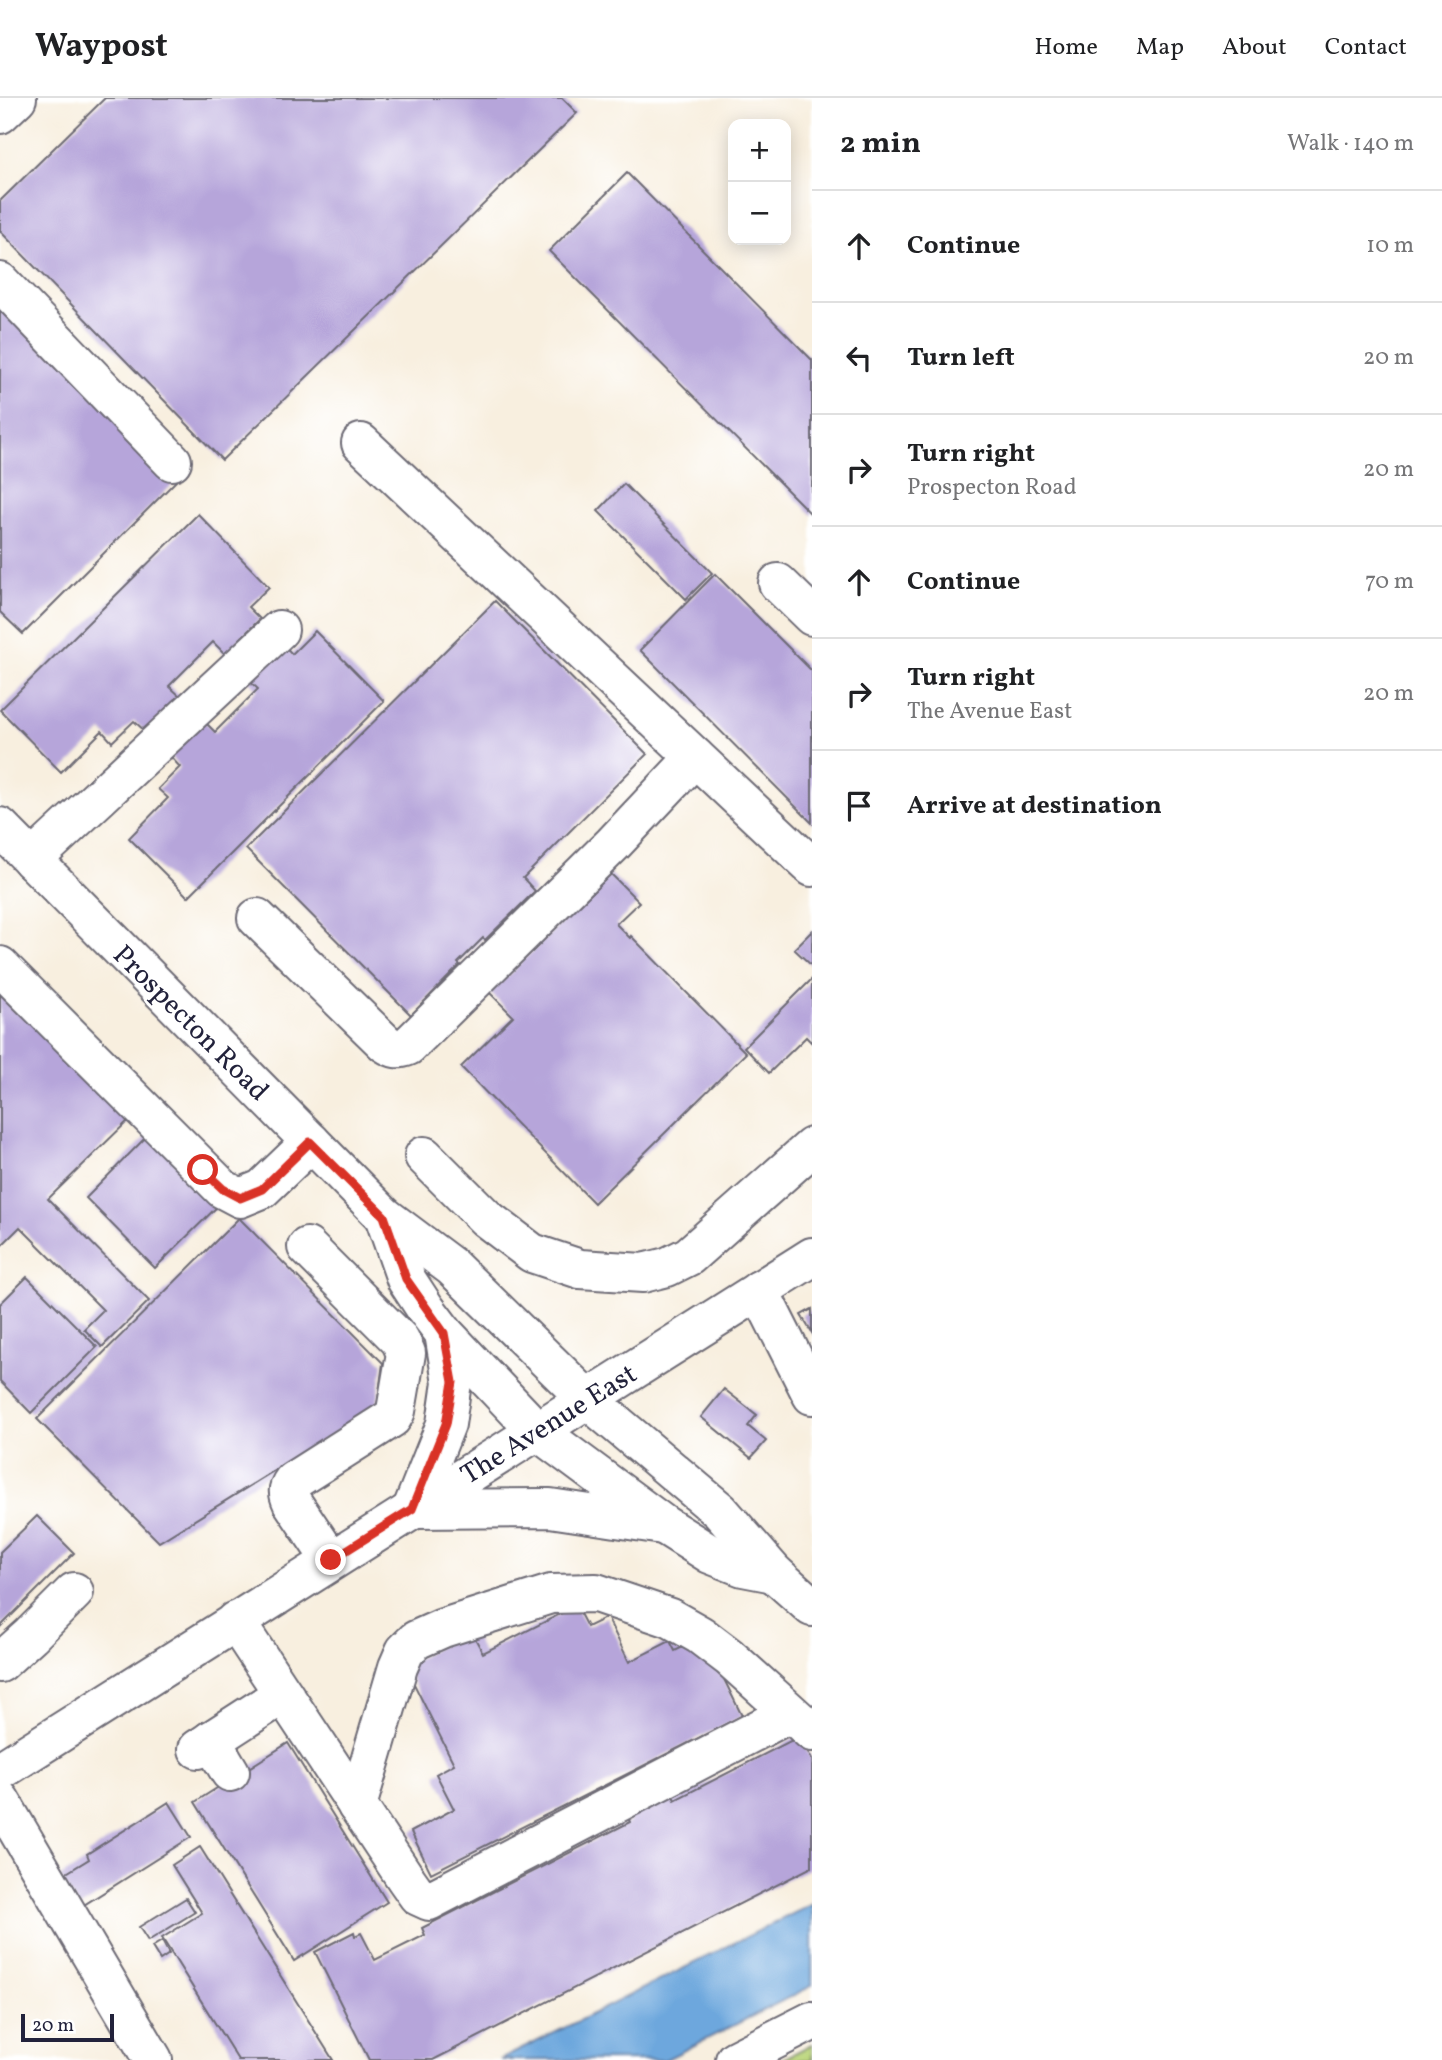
<!DOCTYPE html>
<html lang="en">
<head>
<meta charset="utf-8">
<style>
  :root { --surface:#fff; --page:#f2f2f2; --text:#202124; --muted:#757577; --line:#e0e0e0 }
  body { margin:0; font-family:Vollkorn,serif; background:var(--page); color:var(--text) }
  .controls { position:absolute; right:21px; top:21px; display:grid; overflow:hidden; border-radius:14px; box-shadow:0 4px 18px #0003 }
  .controls button { width:63px; height:63px; display:grid; place-items:center; padding:0; border:0; border-bottom:2px solid var(--line); background:var(--surface); color:var(--text); font:35px sans-serif }
  .scale { position:absolute; left:21px; bottom:18px; width:93px; box-sizing:border-box; padding-left:7px; border:4px solid #22223b; border-top:0; font-size:19px; line-height:24px; white-space:nowrap; color:#22223b; -webkit-text-stroke:5px #fff; paint-order:stroke }
  .stop { position:absolute; width:21px; height:21px; margin:-16px; border:5px solid #d93025; border-radius:50%; background:#fff }
  .stop.end { background:#d93025; border-color:#fff; box-shadow:0 2px 7px #0008 }
  .list { margin:0; padding:0; list-style:none }
  h2 { display:flex; justify-content:space-between; align-items:center; height:91px; margin:0; padding:0 28px; font-size:30px }
  h2 small { font-size:23px; font-weight:400; color:var(--muted) }
  .list li { display:grid; grid-template-columns:46px 1fr auto; gap:21px; align-items:center; box-sizing:border-box; height:112px; padding:0 28px; border-top:2px solid var(--line) }
  .list b { display:block; font-size:26px; white-space:nowrap }
  .list p { margin:0; font-size:23px; white-space:nowrap; color:var(--muted) }
  .list em { font-size:23px; font-style:normal; color:var(--muted) }
  .icon { flex:none; width:38px; height:38px; fill:none; stroke:currentColor; stroke-width:2; stroke-linecap:round; stroke-linejoin:round }
  .map { position:relative; flex:none; width:812px; height:1962px; overflow:hidden }
  header { display:flex; align-items:center; gap:42px; box-sizing:border-box; height:98px; padding:0 35px; background:var(--surface); border-bottom:2px solid var(--line) }
  header strong { font-size:33px }
  nav { display:flex; gap:38px; margin-inline-start:auto; font-size:24px }
  main { display:flex }
  aside { flex:1; background:var(--surface) }
  .map>svg:first-child { display:block }
  .green { fill:#bbd67c; stroke:#6e7c5c; stroke-width:2 }
  .water { fill:#6da7dd; stroke:#48648c; stroke-width:2 }
  .building { fill:#b6a5da }
  .lines { fill:none; stroke-linecap:round; stroke-linejoin:round }
  .minor-casing { stroke:#6d6a74; stroke-width:42 }
  .major-casing { stroke:#6d6a74; stroke-width:42 }
  .minor { stroke:#fff; stroke-width:38 }
  .major { stroke:#fff; stroke-width:38 }
  .route { stroke:#d93025; stroke-width:9 }
  .labels { text-anchor:middle; stroke-width:5; stroke-linejoin:round; paint-order:stroke }
  .street-label { font-size:28px; fill:#22223b; stroke:#fff }
</style>
</head>
<body>
<header>
<strong>Waypost</strong>
<nav><a>Home</a><a>Map</a><a>About</a><a>Contact</a></nav>
</header>
<main>
<div class="map">
<svg width="812" height="1962" viewBox="0 0 812 1962">
  <rect width="100%" height="100%" fill="#fff"/>
  <filter id="ink" filterUnits="userSpaceOnUse"><feTurbulence type="fractalNoise" baseFrequency=".0143" numOctaves="2"/><feDisplacementMap in="SourceGraphic" scale="14" xChannelSelector="R" yChannelSelector="G"/><feConvolveMatrix kernelMatrix="1 2 1 2 8 2 1 2 1" color-interpolation-filters="sRGB"/></filter>
  <filter id="wash" filterUnits="userSpaceOnUse"><feTurbulence type="fractalNoise" baseFrequency=".00686" numOctaves="4" result="noise"/><feDisplacementMap in="SourceGraphic" scale="28" xChannelSelector="R" yChannelSelector="G"/><feGaussianBlur stdDeviation="1.57" result="paint"/><feColorMatrix in="noise" values="0 0 0 0 0 0 0 0 0 0 0 0 0 0 0 0 0 1.4 0 .05"/><feComposite in="paint" operator="in"/></filter>
  <g filter="url(#wash)">
    <rect width="100%" height="100%" fill="#f8efdf"/>
    <path class="green" d="M812 1946V1962H781Z"/>
    <path class="water" d="M812 1806V1888L665 1962H500Z"/>
    <g id="blocks">
      <g class="building">
        <path d="M105 0H562L577 15 222 362 0 133V103Z"/>
        <path d="M627 75 812 262V417L549 153Z"/>
        <path d="M0 196 181 378 23 536 0 514Z"/>
        <path d="M624 386 712 475 686 501 598 413Z"/>
        <path d="M198 416 269 489 248 509 260 521 225 556 213 544 169 588 181 599 146 634 134 623 112 644 102 633 61 674 0 612Z"/>
        <path d="M715 476 812 573V725L640 552Z"/>
        <path d="M495 503 647 656 523 780 535 793 485 842 483 840 458 865 460 867 411 917 246 751Z"/>
        <path d="M315 533 384 603 188 799 129 740 168 700 158 691 180 669 169 657 203 622 215 634 258 591 246 580 282 545 292 556Z"/>
        <path d="M611 776 639 804 616 826 630 840 631 838 746 955 594 1105 461 969 513 918 490 895Z"/>
        <path d="M812 833V868L794 851Z"/>
        <path d="M0 878 135 1016 48 1101 149 1203 102 1249 84 1231 103 1212 20 1129 0 1149Z"/>
        <path d="M812 881V945L806 939 769 975 744 949Z"/>
        <path d="M154 1031 224 1102 155 1170 86 1100Z"/>
        <path d="M239 1120 383 1265 377 1309 159 1444 37 1321Z"/>
        <path d="M27 1179 97 1249 31 1315 0 1283V1206Z"/>
        <path d="M812 1211V1235L801 1217Z"/>
        <path d="M724 1291 757 1317 748 1328 766 1343 751 1360 701 1319Z"/>
        <path d="M37 1418 74 1455 0 1529V1454Z"/>
        <path d="M576 1508 587 1529 607 1519 629 1564 670 1543 675 1553 685 1548 720 1573 742 1618 431 1775 411 1734 454 1711 436 1676 454 1666 405 1568 470 1531 483 1555Z"/>
        <path d="M800 1638 812 1662V1769L433 1962H369L315 1854 354 1834 355 1838 361 1835 375 1862 425 1837 422 1830 630 1724 627 1717 671 1694 675 1702Z"/>
        <path d="M288 1645 387 1804 294 1863 195 1704Z"/>
        <path d="M169 1704 191 1739 79 1810 60 1779 89 1761 87 1756Z"/>
        <path d="M200 1749 333 1962H238L162 1840 202 1815 172 1767Z"/>
        <path d="M186 1800 195 1814 148 1843 139 1829Z"/>
        <path d="M162 1843 169 1856 160 1862 152 1849Z"/>
      </g>
    </g>
  </g>
  <g filter="url(#ink)">
    <use href="#blocks" fill-opacity="0" stroke="#6d6a74" stroke-width="2"/>
    <g class="lines">
      <g class="minor-casing">
        <g id="minor">
          <path d="M0 16 17 0"/>
          <path d="M0 184 172 363"/>
          <path d="M361 345 812 769"/>
          <path d="M778 485 812 518"/>
          <path d="M32 762 279 532"/>
          <path d="M257 820 385 945C394 951 398 952 408 948L613 746 695 659"/>
          <path d="M0 868 223 1091 240 1100 262 1091 311 1044"/>
          <path d="M424 1058 486 1120 532 1155 580 1171 643 1175 667 1169 689 1158 812 1049"/>
          <path d="M307 1149 400 1242 406 1255 396 1313 392 1320 293 1383C287 1391 288 1395 292 1404L331 1462"/>
          <path d="M759 1192 812 1297"/>
          <path d="M235 1523 406 1781 418 1798 429 1803 790 1615"/>
          <path d="M0 1565 31 1537 74 1494"/>
          <path d="M211 1642 230 1674"/>
          <path d="M198 1651 283 1596"/>
          <path d="M0 1673 812 1159"/>
          <path d="M0 1702 153 1962"/>
          <path d="M357 1708 398 1569 405 1553 416 1542 443 1530 551 1496 596 1495 670 1520 700 1537 729 1559 812 1634"/>
          <path d="M735 1962 812 1923"/>
        </g>
      </g>
      <g class="major-casing">
        <g id="major">
          <path d="M0 729 384 1118 452 1169 587 1301 720 1413 774 1475 812 1509"/>
          <path d="M384 1118 406 1181 425 1210 444 1235 536 1332 664 1427 710 1456 743 1469 774 1475"/>
          <path d="M444 1235 452 1284 446 1326 412 1411 550 1410 663 1427"/>
        </g>
      </g>
      <use href="#minor" class="minor"/>
      <use href="#major" class="major"/>
    </g>
  </g>
  <g class="lines" filter="url(#ink)">
    <path class="route" d="M203 1072 223 1091 240 1100 262 1091 310 1044 384 1118 406 1181 444 1235 453 1284 446 1326 412 1411 331 1462"/>
  </g>
  <g class="labels">
    <g class="street-label">
      <text transform="translate(192 924) rotate(45)" y="10">Prospecton Road</text>
      <text transform="translate(548 1325) rotate(-32)" y="10">The Avenue East</text>
    </g>
  </g>
</svg>
<div class="controls">
<button>+</button>
<button>−</button>
</div>
<div class="scale">20 m</div>
<div class="stop" style="left:203px;top:1072px"></div>
<div class="stop end" style="left:331px;top:1462px"></div>
</div>
<aside>
<h2>2 min<small>Walk · 140 m</small></h2>
<ul class="list">
<li><svg class="icon" aria-label="ahead" viewBox="0 0 24 24"><path d="M12 20V5M6 11l6-6 6 6"/></svg><div><b>Continue</b></div><em>10 m</em></li>
<li><svg class="icon" aria-label="left" viewBox="0 0 24 24"><path d="M17 20v-9H6M10 6l-5 5 5 5"/></svg><div><b>Turn left</b></div><em>20 m</em></li>
<li><svg class="icon" aria-label="right" viewBox="0 0 24 24"><path d="M7 20v-9h11M14 6l5 5-5 5"/></svg><div><b>Turn right</b><p>Prospecton Road</p></div><em>20 m</em></li>
<li><svg class="icon" aria-label="ahead" viewBox="0 0 24 24"><path d="M12 20V5M6 11l6-6 6 6"/></svg><div><b>Continue</b></div><em>70 m</em></li>
<li><svg class="icon" aria-label="right" viewBox="0 0 24 24"><path d="M7 20v-9h11M14 6l5 5-5 5"/></svg><div><b>Turn right</b><p>The Avenue East</p></div><em>20 m</em></li>
<li><svg class="icon" aria-label="arrive" viewBox="0 0 24 24"><path d="M6 21V4h12l-3 4 3 4H6"/></svg><div><b>Arrive at destination</b></div></li>
</ul>
</aside>
</main>
</body>
</html>
